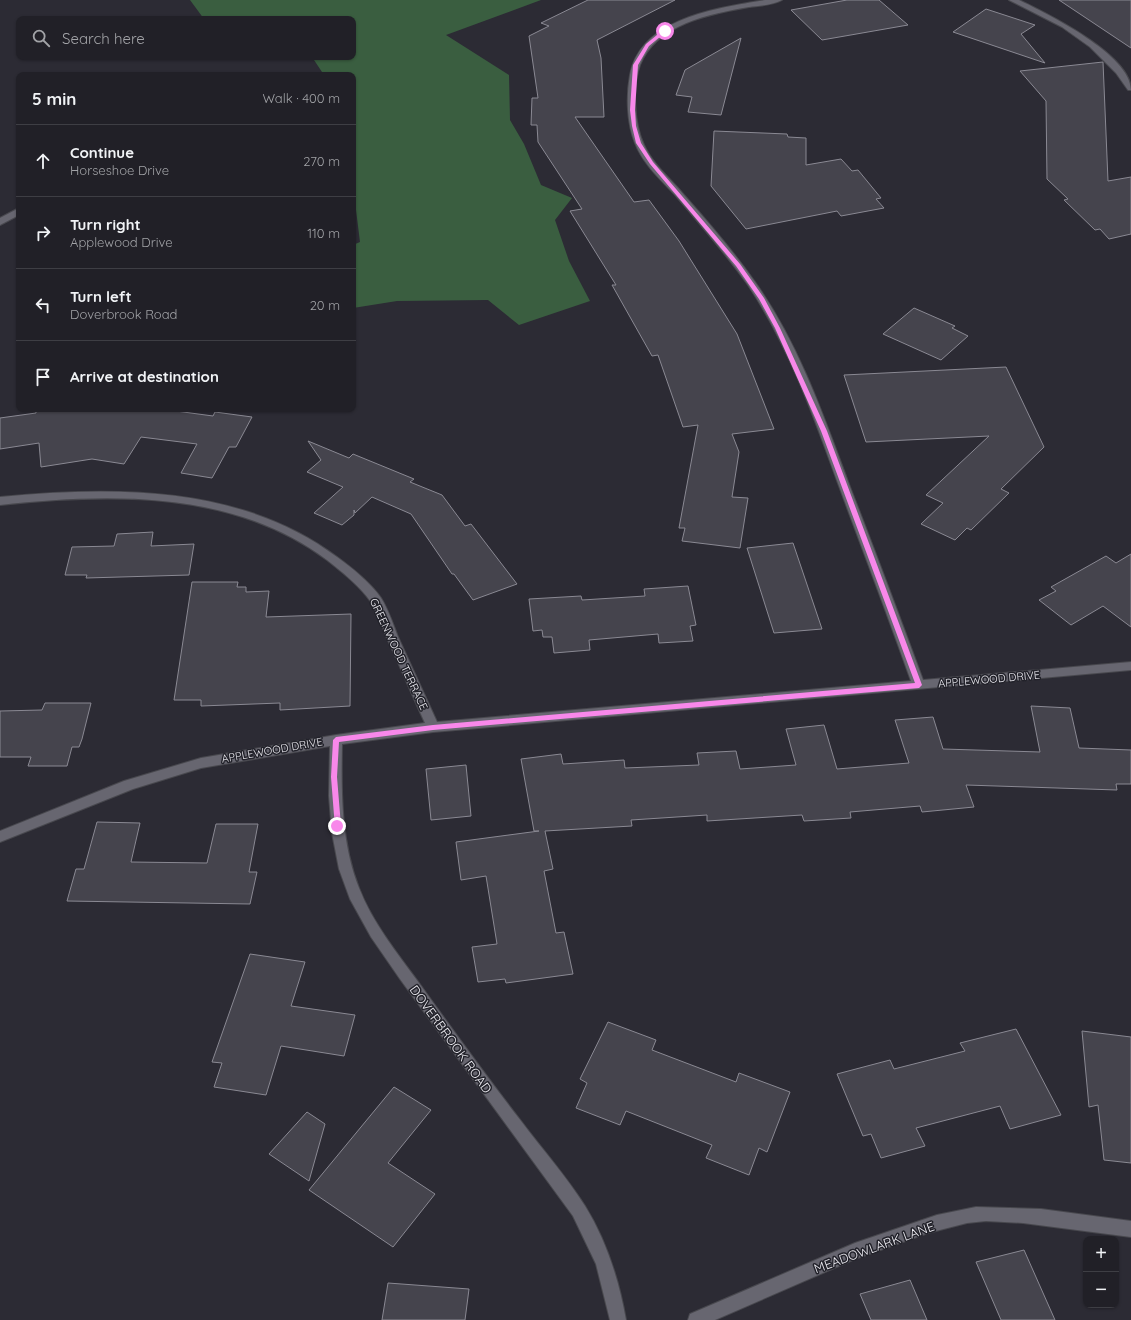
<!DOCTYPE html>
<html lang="en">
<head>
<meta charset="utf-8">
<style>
  :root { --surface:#212027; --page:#29282f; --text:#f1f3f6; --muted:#a2a3a7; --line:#3e3e44 }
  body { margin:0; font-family:Quicksand,sans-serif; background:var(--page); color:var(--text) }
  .controls { position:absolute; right:12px; bottom:12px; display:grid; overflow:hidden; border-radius:8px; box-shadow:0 1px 3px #0004 }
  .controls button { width:36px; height:36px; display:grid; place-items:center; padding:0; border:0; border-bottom:1px solid var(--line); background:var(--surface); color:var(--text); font:20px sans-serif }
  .stop { position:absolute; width:12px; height:12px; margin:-9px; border:3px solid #f888ea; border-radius:50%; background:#fff }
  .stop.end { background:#f888ea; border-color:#fff; box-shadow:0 1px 4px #0008 }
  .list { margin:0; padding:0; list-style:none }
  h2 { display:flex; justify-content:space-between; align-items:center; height:52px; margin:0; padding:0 16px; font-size:17px }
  h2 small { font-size:13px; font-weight:400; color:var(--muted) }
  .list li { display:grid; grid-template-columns:26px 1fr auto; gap:12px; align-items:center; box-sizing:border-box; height:72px; padding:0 16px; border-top:1px solid var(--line) }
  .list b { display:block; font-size:15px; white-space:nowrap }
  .list p { margin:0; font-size:13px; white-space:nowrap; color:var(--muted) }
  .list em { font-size:13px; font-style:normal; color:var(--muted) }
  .icon { flex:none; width:22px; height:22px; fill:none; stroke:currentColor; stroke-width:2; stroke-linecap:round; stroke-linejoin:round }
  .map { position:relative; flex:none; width:1131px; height:1320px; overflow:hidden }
  .search { position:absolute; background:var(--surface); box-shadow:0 1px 3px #0004; left:16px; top:16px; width:340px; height:44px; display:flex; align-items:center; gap:10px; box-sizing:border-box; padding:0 14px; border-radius:8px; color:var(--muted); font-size:15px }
  .panel { position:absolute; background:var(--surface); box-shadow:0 1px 3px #0004; left:16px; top:72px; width:340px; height:340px; border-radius:8px }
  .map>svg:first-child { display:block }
  .green { fill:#3a5e40 }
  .building { fill:#45444d; stroke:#8a8993 }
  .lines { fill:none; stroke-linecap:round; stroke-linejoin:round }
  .street-casing { stroke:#48484e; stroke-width:2 }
  .street { fill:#676670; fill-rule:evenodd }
  .route { fill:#f888ea }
  .labels { text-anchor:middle; stroke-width:3; stroke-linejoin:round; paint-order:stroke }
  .street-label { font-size:11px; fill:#ecebf1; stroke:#22222a }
  .near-street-label { font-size:13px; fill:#ecebf1; stroke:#22222a }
</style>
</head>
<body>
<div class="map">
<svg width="1131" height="1320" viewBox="0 0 1131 1320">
  <rect width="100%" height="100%" fill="#2c2b34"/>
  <path class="green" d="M190 0H541L446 35 509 75 510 120 524 144 541 185 572 198 555 220 569 261 590 301 519 325 488 300 397 301 353 308V245L360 242 353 186V75H324L312 57H353V19H204Z"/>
  <g class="building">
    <path d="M588 0H675L597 40 601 58 604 117H575L634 202 649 200 679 241 737 334 774 429 732 434 739 452 732 497 748 498 740 548 682 541 685 528H679L698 425 683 427 658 355 652 356 612 285H616L570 211 582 209 538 142 537 125H531L532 98H538L529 36 549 26 541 23Z"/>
    <path d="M847 0H879L908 25 822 40 791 10Z"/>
    <path d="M1059 0H1131V48Z"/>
    <path d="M986 9 1035 25 1021 34 1045 63 953 32Z"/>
    <path d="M741 38 721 115 688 112 692 97 676 95 685 70Z"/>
    <path d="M1103 62 1108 181 1131 177V234L1109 239 1100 229 1095 230 1064 200 1068 199 1047 179 1046 101 1020 71Z"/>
    <path d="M714 131 787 134 788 137 806 138V165L841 159 852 171 858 170 881 198 876 199 884 208 841 216 837 211 746 229 711 186Z"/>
    <path d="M914 308 955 326 952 328 968 336 941 360 883 334Z"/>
    <path d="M1006 367 1044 447 1001 489 1009 493 971 530 967 528 955 540 921 524 943 503 926 495 989 436 866 442 844 375Z"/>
    <path d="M36 409H161L213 416 215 412 252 417 236 447H229L212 478 181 473 197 444 141 437 124 464 92 459 41 467 39 443 0 449V418L36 413Z"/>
    <path d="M308 441 349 458 353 454 414 479 410 482 442 495 465 526 471 524 517 584 473 600 454 574H452L411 514 372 497 355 513 354 510V515L342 525 314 513 343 487 307 472 321 460Z"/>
    <path d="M153 532 151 546 194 544 189 575 86 578 87 575H65L72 547 114 546 117 534Z"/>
    <path d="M793 543 822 629 774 633 747 548Z"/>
    <path d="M1131 554V627L1103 606 1071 625 1039 600 1056 591 1051 587 1106 556 1116 563Z"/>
    <path d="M192 582H238L237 587H246V592L269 591 266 617 351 614 350 706 280 710V703L201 706V700H174Z"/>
    <path d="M688 586 696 625 690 626 693 641 659 643 658 634 589 640 590 650 554 653 552 637H543L542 630 533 631 529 599 581 596 582 600 645 596 644 589Z"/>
    <path d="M45 703H91L82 739 79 747H72L67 766H28L31 757H0V711L42 710Z"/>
    <path d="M1031 706 1070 708 1079 748 1131 750V784H1116L1117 790 966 785 974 807 922 812 920 806 850 812 851 818 804 821 802 815 707 821V815L631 820 632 826 545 831 553 869 544 871 556 933 564 932 573 974 506 983 505 979 478 982 472 947 497 944 486 876 461 880 456 842 539 831H534L521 759 561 754 563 764 624 760 625 768 699 765 697 753 736 751 740 769 796 765 786 729 824 725 837 769 909 763 895 720 933 717 943 749 1040 752Z"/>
    <path d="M466 765 471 816 431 820 426 769Z"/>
    <path d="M97 822 140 823 131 862 207 863 216 824H258L249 872H257L250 904 67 901 76 869H84Z"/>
    <path d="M250 954 305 962 291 1006 355 1015 344 1056 281 1046 266 1095 214 1087 222 1063 212 1062Z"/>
    <path d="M608 1022 656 1040 652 1050 736 1082 739 1073 790 1092 767 1152 759 1148 749 1175 706 1158 712 1145 626 1111 620 1125 576 1108 587 1083 580 1079Z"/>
    <path d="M1016 1029 1061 1115 1010 1129 1000 1106 916 1128 925 1146 881 1158 871 1134 863 1136 837 1074 890 1060 894 1069 965 1051 960 1043Z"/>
    <path d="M1082 1031 1131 1037V1163L1104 1160 1098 1105 1089 1107Z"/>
    <path d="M394 1087 431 1110 388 1163 435 1194 393 1247 309 1190Z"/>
    <path d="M307 1112 325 1124 309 1181 269 1154Z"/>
    <path d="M1024 1250 1055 1320H1001L976 1262Z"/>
    <path d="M910 1280 927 1320H871L860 1294Z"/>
    <path d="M388 1283 469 1289 465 1320H382Z"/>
  </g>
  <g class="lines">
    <g class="street-casing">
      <g id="street">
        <path d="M765 0H782C773 5 759 6 749 7 710 14 656 24 640 65 632 87 634 124 644 145 653 165 671 179 684 195 709 223 733 251 755 282 799 344 824 417 850 487 875 551 899 615 923 680L1131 662V670L433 732 342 744C341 792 341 842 359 888 372 922 397 953 419 983 452 1029 486 1076 521 1121 542 1149 566 1176 585 1206 606 1240 619 1280 626 1320H610L596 1264 573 1216 400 979 371 937 350 899 339 869 332 833 329 796 330 746 201 768 133 789 0 842V831L124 781 201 758 336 735 425 723C412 695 400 666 387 638 382 626 378 612 371 602 359 585 342 572 327 560 234 490 110 493 0 505V497C114 486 241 485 337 557 352 568 370 582 381 598 388 609 393 624 398 637 411 665 424 694 437 722L911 681C888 616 863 551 839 486 814 417 789 346 748 285 726 254 701 225 676 196 661 180 643 164 635 143 627 123 626 97 630 75 640 18 718 8 765 0Z"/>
        <path d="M1009 0H1019C1048 14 1131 55 1131 90H1128L1116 73 1090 47 1062 27Z"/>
        <path d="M19 208V215L0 225V218Z"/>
        <path d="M976 1207 1041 1209 1131 1221V1237L1023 1223 986 1221 967 1223 928 1233 855 1259 715 1320H688L690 1314 855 1243 937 1215Z"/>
      </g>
    </g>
    <use href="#street" class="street"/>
  </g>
  <path class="route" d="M663 30 667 31 649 46 638 65 635 110 636 126 641 143 653 162 740 264 764 298 780 328 827 431 922 685 919 688 433 730 339 742 337 777 341 826 340 828H335L331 777 333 740 336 737 433 725 915 683 821 431 775 328 759 299 736 266 650 164 636 143 632 126 630 110 633 65 646 44Z"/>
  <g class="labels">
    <g class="street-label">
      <text transform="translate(399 654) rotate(65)" y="4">GREENWOOD TERRACE</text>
      <text transform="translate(989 679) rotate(-5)" y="4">APPLEWOOD DRIVE</text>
      <text transform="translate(272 750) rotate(-10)" y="4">APPLEWOOD DRIVE</text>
    </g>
    <g class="near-street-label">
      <text transform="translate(451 1039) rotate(54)" y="5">DOVERBROOK ROAD</text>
      <text transform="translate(874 1247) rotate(-20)" y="5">MEADOWLARK LANE</text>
    </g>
  </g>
</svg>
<div class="controls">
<button>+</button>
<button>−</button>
</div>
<div class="stop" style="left:665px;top:31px"></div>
<div class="stop end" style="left:337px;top:826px"></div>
<div class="search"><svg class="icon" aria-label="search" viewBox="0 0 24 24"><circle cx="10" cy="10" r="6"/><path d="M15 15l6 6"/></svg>Search here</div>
<section class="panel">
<h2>5 min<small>Walk · 400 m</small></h2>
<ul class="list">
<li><svg class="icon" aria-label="ahead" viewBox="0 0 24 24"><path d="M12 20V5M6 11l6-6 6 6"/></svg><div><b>Continue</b><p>Horseshoe Drive</p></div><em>270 m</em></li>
<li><svg class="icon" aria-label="right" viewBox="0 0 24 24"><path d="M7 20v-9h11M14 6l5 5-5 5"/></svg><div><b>Turn right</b><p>Applewood Drive</p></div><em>110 m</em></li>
<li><svg class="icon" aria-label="left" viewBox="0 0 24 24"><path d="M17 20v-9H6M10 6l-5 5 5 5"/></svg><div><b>Turn left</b><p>Doverbrook Road</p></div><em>20 m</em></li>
<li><svg class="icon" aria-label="arrive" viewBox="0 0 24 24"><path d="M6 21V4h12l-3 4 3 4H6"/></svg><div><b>Arrive at destination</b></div></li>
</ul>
</section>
</div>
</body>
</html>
